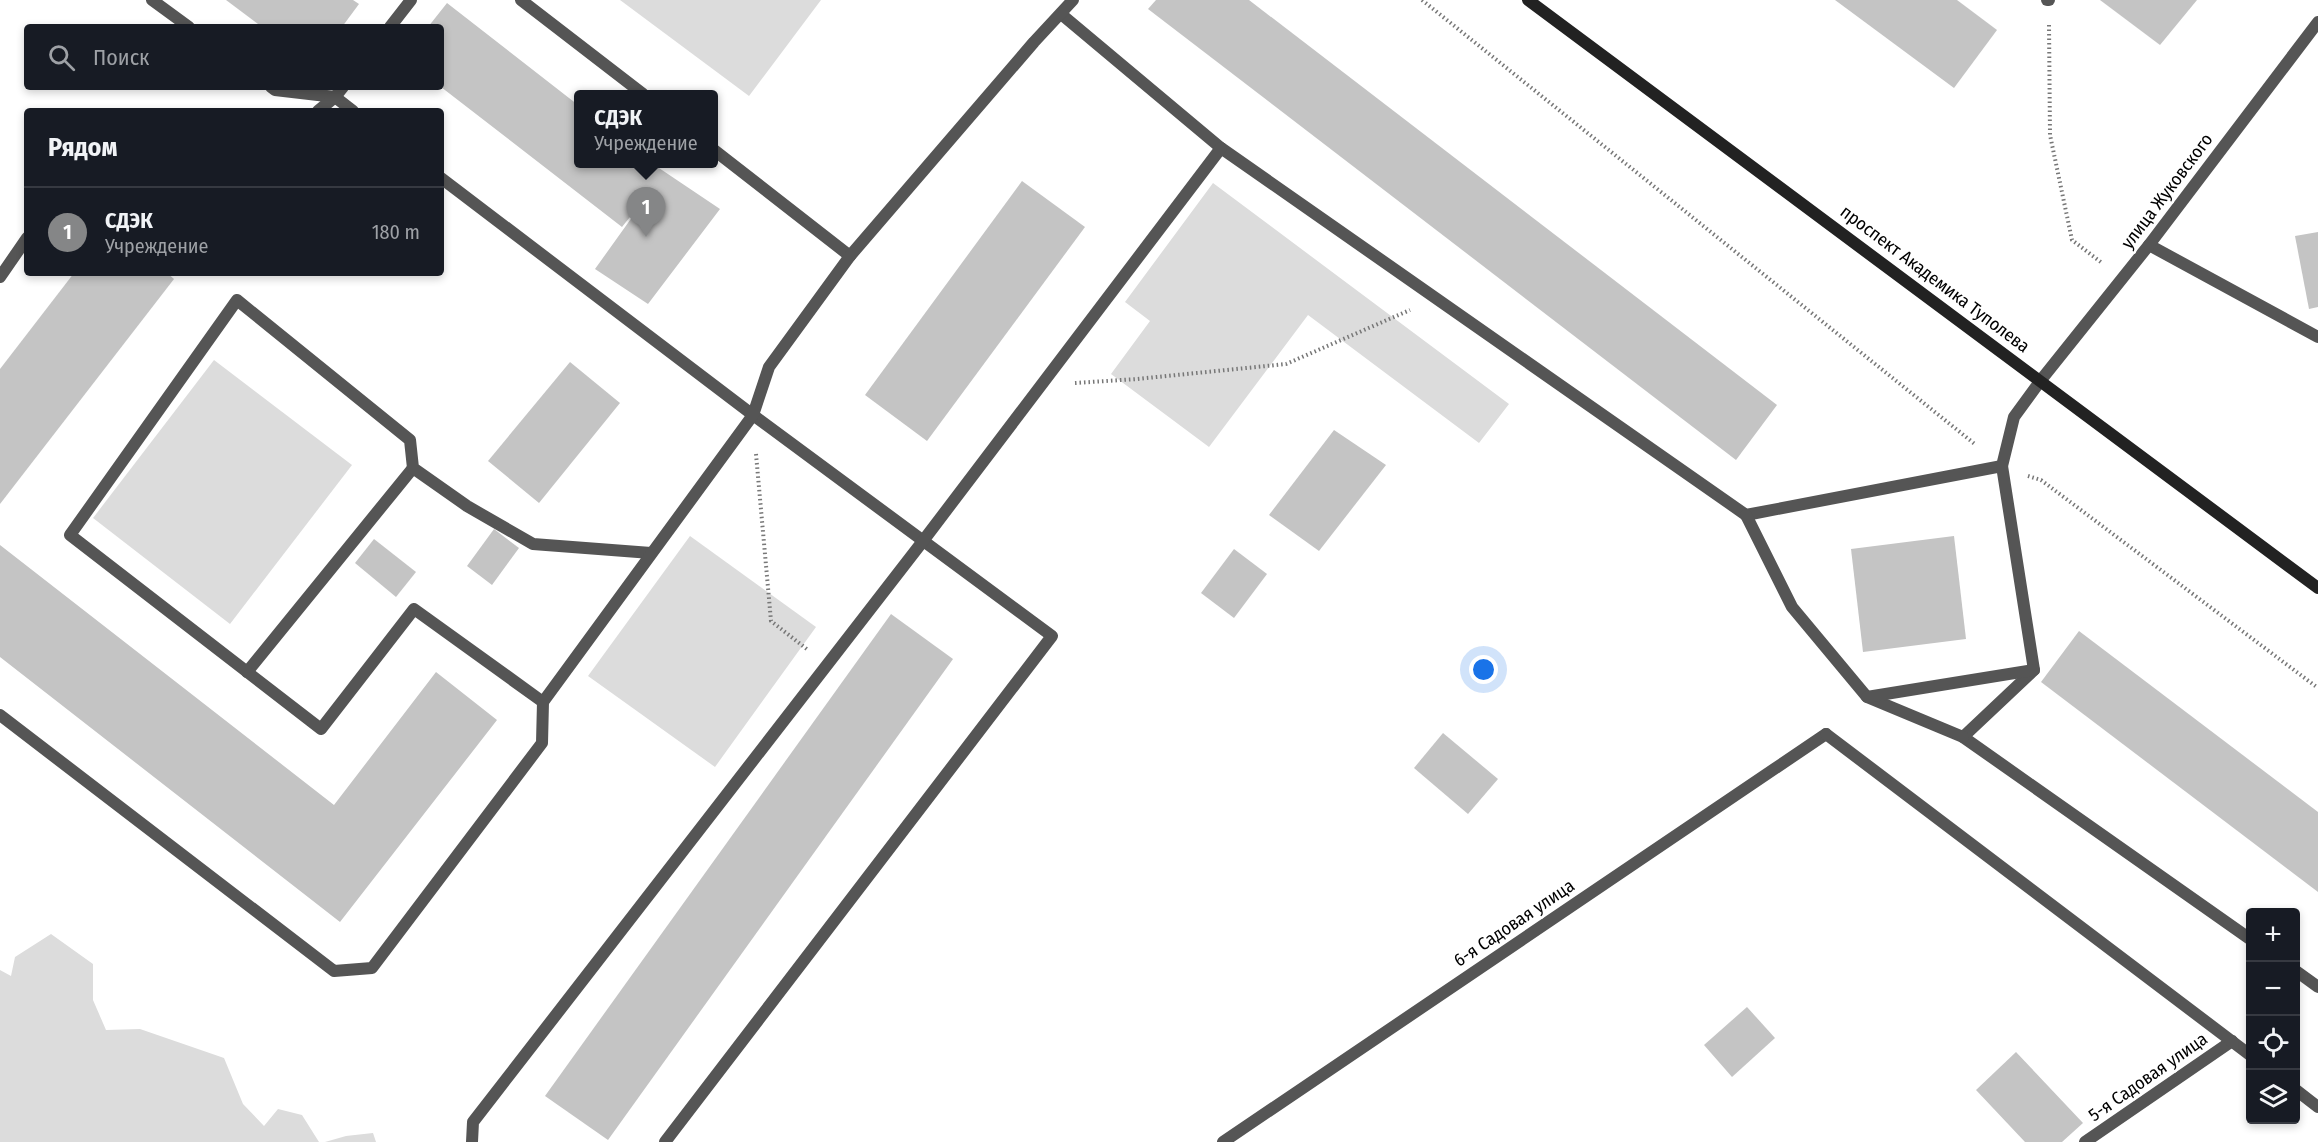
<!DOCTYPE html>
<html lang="ru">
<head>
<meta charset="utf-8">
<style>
  :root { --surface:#171b24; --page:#20242c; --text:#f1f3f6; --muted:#9ea1a6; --line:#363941; --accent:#858687 }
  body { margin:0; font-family:"Fira Sans Condensed",sans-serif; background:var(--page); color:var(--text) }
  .controls { position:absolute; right:18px; bottom:18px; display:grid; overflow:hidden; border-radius:6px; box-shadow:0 3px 9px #0003 }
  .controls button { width:54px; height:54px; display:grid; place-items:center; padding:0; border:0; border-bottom:2px solid var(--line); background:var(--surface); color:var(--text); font:30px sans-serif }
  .you { position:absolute; left:1484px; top:670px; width:21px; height:21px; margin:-15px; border:4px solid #fff; border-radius:50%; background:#1a73e8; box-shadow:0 0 0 9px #1a73e833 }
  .badge { display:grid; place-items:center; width:39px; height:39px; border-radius:50%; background:var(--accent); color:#fff; font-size:20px; font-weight:700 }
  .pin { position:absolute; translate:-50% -50px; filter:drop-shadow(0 2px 3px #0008) }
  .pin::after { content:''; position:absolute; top:32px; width:21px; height:18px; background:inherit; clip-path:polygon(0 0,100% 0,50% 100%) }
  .popup { position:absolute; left:574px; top:90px; width:144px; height:78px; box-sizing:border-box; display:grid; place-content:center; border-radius:6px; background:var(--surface); filter:drop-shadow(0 2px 4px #0005); font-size:20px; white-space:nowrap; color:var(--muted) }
  .popup b { font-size:22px; color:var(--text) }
  .popup::after { content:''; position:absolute; left:50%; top:100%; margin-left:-12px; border:12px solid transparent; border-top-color:var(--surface) }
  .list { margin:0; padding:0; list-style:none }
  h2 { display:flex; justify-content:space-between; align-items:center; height:78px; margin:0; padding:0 24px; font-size:26px }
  h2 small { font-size:20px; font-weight:400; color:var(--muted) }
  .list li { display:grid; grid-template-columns:39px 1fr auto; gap:18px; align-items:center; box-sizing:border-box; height:90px; padding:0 24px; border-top:2px solid var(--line) }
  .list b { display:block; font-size:22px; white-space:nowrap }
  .list p { margin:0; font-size:20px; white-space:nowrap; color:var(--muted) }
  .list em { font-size:20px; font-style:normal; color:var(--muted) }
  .icon { flex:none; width:33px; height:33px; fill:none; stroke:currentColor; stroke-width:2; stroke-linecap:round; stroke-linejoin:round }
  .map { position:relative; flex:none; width:2318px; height:1142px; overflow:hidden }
  .search { position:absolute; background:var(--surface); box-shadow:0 3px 9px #0003; left:24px; top:24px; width:420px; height:66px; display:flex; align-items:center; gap:15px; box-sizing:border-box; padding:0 21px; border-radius:6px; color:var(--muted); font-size:22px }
  .panel { position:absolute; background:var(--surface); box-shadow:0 3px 9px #0003; left:24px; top:108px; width:420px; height:168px; border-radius:6px }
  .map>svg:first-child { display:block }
  .green { fill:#dcdcdc }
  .building { fill:#c4c4c4 }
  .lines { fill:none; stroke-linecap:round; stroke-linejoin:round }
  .path { stroke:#777; stroke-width:4; stroke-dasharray:1.5 3; stroke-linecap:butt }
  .lane { stroke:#555; stroke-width:12 }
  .street { stroke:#555; stroke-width:12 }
  .secondary { stroke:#222; stroke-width:12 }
  .labels { text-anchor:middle; stroke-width:5; stroke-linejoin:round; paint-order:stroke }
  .street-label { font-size:18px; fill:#000; stroke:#fff }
</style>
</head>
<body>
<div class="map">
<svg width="2318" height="1142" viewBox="0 0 2318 1142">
  <rect width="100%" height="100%" fill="#fff"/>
  <g class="green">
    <path d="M620 0H821L749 96Z"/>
    <path d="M1213 183 1509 404 1479 443 1308 315 1209 447 1111 374 1150 321 1125 302Z"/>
    <path d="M214 360 352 465 230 624 93 518Z"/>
    <path d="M690 536 816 627 715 767 588 676Z"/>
    <path d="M51 934 93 964V1000L106 1030 140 1029 224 1058 243 1104 264 1126 278 1109 302 1115 319 1142H0V970L11 976 15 957Z"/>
    <path d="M373 1133 376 1142H325L346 1136Z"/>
  </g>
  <g class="building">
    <path d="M226 0H353L359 4 342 27H262Z"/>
    <path d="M1156 0H1249L1777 405 1736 460 1148 9Z"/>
    <path d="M1835 0H1957L1997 30 1954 88Z"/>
    <path d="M2100 0H2197L2160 45Z"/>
    <path d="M447 3 578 105V164H653L720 209 648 304 595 269 653 188 622 227 441 87V27H428Z"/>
    <path d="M1022 181 1085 227 927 441 865 395Z"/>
    <path d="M2318 232V307L2309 309 2295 236Z"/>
    <path d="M74 273H167L174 279 0 504V369Z"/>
    <path d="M570 362 620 403 539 503 488 461Z"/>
    <path d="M1334 430 1386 465 1319 551 1269 515Z"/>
    <path d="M494 529 519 548 492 585 467 566Z"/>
    <path d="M1954 536 1966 639 1863 652 1851 549Z"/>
    <path d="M374 539 416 572 396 597 355 563Z"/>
    <path d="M0 545 334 805 436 672 497 720 340 922 0 657Z"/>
    <path d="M1234 549 1267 574 1234 618 1201 593Z"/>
    <path d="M891 614 953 659 608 1140 545 1096Z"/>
    <path d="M2079 631 2318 812V892L2041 682Z"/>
    <path d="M1443 733 1498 779 1468 814 1414 768Z"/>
    <path d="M1747 1007 1775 1038 1732 1077 1704 1045Z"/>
    <path d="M2016 1052 2083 1123 2062 1142H2025L1976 1090Z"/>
  </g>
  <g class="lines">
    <g class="path">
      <path d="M1422 0 1976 445"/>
      <path d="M2049 25 2050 135 2072 240 2102 263"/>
      <path d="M1075 383 1137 379 1286 364 1410 310"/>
      <path d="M756 454 771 621 808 650"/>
      <path d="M2028 476 2041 480 2318 688"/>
    </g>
    <g class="lane">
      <path d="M152 0 189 27"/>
      <path d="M521 0 643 94"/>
      <path d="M2047 0H2049"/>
      <path d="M1061 14 1221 148 1746 515 2002 466 2014 417 2041 380"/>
      <path d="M390 27 411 0"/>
      <path d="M271 87 275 90 335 97 353 111"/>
      <path d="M318 111 335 97 343 87"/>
      <path d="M714 150 850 256"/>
      <path d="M441 178 753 415 1052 636 665 1142"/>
      <path d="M2149 245 2318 337"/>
      <path d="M0 277 27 238"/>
      <path d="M2002 466 2034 670 1963 737 2250 939"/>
      <path d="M1746 515 1792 607 1867 697 1963 737"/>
      <path d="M247 672 413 468"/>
      <path d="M1867 697 2034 670"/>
      <path d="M543 702 414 609 321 729 70 535 237 300 410 440 413 468 467 506 533 544 651 553"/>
      <path d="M0 715 334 971 372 968 542 743 543 702 753 415 769 367 850 256 1034 42 1073 0"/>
      <path d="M2296 971 2318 987"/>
      <path d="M472 1142 473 1122 923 541 1221 148"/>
      <path d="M1223 1142 1826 734"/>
      <path d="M2085 1142 2232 1041"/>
    </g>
    <g class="street">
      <path d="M2041 380 2149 245 2318 22"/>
      <path d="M1826 734 2250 1055"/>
      <path d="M2296 1090 2318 1107"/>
    </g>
    <path class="secondary" d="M1528 0 2318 588"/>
  </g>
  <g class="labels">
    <g class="street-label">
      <text transform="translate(2167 191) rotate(-53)" y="6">улица Жуковского</text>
      <text transform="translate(1935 279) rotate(37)" y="6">проспект Академика Туполева</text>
      <text transform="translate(1514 923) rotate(-34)" y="6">6-я Садовая улица</text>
      <text transform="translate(2148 1077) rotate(-35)" y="6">5-я Садовая улица</text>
    </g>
  </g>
</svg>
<div class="controls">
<button>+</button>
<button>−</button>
<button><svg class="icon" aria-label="locate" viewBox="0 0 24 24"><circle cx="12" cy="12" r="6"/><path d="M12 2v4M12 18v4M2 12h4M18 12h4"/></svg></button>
<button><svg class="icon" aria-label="layers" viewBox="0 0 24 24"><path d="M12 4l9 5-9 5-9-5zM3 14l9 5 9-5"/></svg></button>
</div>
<div class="you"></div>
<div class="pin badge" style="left:646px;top:237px">1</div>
<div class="popup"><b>СДЭК</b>Учреждение</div>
<div class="search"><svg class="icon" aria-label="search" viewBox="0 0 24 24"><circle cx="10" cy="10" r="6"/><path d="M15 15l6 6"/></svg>Поиск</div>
<section class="panel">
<h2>Рядом<small></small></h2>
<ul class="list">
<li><span class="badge">1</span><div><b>СДЭК</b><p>Учреждение</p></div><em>180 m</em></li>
</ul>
</section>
</div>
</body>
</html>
